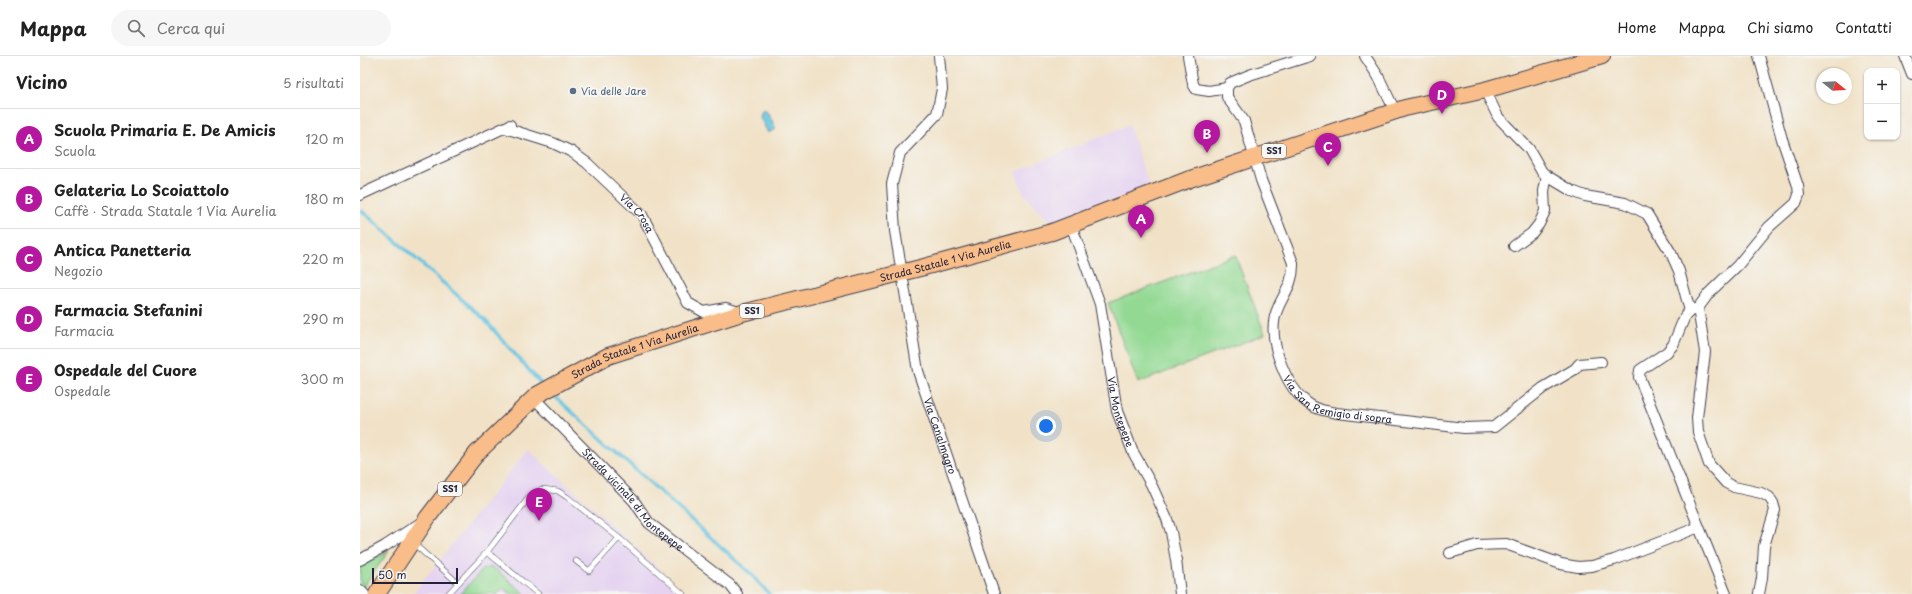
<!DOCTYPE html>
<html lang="it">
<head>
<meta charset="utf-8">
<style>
  :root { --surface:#fff; --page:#f6f6f6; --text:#222; --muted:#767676; --line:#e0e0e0; --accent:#b5179e }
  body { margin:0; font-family:"Playpen Sans",sans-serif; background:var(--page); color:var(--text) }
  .controls { position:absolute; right:12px; top:12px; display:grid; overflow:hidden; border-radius:8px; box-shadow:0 1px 3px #0004 }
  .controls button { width:36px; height:36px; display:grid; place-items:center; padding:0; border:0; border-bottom:1px solid var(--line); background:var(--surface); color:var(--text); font:20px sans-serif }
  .compass { position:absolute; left:1456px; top:12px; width:36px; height:36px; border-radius:50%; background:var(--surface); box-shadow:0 1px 3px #0004; rotate:108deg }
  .scale { position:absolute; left:12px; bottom:10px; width:86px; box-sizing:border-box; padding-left:4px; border:2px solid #22223b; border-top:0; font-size:11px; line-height:14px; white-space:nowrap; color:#22223b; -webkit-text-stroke:3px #f6f6f2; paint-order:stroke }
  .you { position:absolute; left:686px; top:370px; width:14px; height:14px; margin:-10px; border:3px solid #fff; border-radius:50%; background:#1a73e8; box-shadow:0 0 0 6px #1a73e833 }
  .badge { display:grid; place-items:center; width:26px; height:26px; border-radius:50%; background:var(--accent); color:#fff; font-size:13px; font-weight:700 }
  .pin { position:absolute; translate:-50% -33px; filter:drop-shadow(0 1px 2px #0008) }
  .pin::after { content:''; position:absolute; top:21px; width:14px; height:12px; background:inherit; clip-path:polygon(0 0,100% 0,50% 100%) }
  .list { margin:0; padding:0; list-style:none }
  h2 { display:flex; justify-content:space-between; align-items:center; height:52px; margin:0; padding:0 16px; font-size:17px }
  h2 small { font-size:13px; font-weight:400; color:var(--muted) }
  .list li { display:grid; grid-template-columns:26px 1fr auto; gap:12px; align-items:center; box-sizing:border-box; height:60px; padding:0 16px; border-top:1px solid var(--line) }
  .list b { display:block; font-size:15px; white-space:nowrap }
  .list p { margin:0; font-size:13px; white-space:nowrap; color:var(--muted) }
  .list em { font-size:13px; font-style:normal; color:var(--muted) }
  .icon { flex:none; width:22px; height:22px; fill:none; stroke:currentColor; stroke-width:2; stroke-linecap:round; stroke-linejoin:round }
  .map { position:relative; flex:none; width:1552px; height:538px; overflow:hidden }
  header { display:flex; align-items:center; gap:24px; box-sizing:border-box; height:56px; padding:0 20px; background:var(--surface); border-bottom:1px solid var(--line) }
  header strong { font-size:19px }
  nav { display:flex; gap:22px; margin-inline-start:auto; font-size:14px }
  .search { width:280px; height:36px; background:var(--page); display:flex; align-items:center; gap:10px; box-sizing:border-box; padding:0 14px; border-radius:22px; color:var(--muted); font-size:15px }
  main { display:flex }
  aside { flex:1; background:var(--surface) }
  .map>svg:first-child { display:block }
  .built { fill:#e5d3f1 }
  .green { fill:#93d993; stroke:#5a7e67 }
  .water { fill:#63c4e1; stroke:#42738e }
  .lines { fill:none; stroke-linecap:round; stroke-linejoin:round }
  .stream { stroke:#63c4e1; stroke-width:3.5 }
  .lane-casing { stroke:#413f50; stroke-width:6 }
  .street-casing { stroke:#413f50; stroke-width:12 }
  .primary-casing { stroke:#413f50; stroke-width:18 }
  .lane { stroke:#fff; stroke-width:5 }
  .street { stroke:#fff; stroke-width:10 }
  .primary { stroke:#f8bd89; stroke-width:16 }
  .service-dot { fill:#5c6f8a; stroke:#f6f6f2; stroke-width:1.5 }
  .labels { text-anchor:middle; stroke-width:4; stroke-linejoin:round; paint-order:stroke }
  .shield { fill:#f6f6f2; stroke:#626272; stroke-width:1 }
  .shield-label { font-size:9px; font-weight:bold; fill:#22223b }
  .service-label { font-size:10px; fill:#4e5e75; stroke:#f6f6f2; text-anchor:start }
  .street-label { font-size:10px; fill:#22223b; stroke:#f6f6f2 }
</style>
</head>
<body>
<header>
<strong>Mappa</strong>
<div class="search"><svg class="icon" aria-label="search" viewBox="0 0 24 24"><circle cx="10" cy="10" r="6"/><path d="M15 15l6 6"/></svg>Cerca qui</div>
<nav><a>Home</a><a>Mappa</a><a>Chi siamo</a><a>Contatti</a></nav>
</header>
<main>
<aside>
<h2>Vicino<small>5 risultati</small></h2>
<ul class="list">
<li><span class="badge">A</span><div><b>Scuola Primaria E. De Amicis</b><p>Scuola</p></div><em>120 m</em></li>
<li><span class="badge">B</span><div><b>Gelateria Lo Scoiattolo</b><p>Caffè · Strada Statale 1 Via Aurelia</p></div><em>180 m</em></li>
<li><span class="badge">C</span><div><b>Antica Panetteria</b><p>Negozio</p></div><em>220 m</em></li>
<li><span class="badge">D</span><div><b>Farmacia Stefanini</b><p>Farmacia</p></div><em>290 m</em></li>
<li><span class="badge">E</span><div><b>Ospedale del Cuore</b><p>Ospedale</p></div><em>300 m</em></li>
</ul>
</aside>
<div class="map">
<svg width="1552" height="538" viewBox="0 0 1552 538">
  <rect width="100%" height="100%" fill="#f6f6f2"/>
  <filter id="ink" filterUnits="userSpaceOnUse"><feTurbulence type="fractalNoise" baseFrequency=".025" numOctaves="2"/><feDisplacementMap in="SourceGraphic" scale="8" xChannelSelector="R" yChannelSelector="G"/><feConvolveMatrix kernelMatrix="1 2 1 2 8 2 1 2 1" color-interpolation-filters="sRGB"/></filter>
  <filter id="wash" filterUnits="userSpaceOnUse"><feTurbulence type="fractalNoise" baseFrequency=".012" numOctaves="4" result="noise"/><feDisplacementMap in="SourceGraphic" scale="16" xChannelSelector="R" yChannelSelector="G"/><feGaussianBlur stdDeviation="0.9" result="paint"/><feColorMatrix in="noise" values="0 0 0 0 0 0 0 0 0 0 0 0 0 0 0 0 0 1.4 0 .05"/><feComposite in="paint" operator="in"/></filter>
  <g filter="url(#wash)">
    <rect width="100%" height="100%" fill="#f1e2c7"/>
    <g class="built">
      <path d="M769 69 789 130 692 167 664 138 655 116Z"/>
      <path d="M168 393 326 538H53Z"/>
    </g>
    <g class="green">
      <path d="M875 199 905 278 778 327 748 247Z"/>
      <path d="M29 495 3 531 0 528V510Z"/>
      <path d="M131 511 137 514 165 538H151L143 532 138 538H100L123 513Z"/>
    </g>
    <path class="water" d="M403 54 408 57 416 73 408 77 400 61 401 56Z"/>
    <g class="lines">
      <g class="stream">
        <path d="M2 155 124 263 183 330"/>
        <path d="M191 337 391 518 409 538"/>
      </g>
    </g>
  </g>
  <g filter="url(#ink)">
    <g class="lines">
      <g class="lane-casing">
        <g id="lane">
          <path d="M54 488 97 526"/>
          <path d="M127 496 178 538"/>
          <path d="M216 505 229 515 259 482"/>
          <path d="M88 538 127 496 170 440 182 433 198 435 207 441 259 482 323 538"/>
        </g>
      </g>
      <g class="street-casing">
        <g id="street">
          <path id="s1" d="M579 0 582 33 577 58 540 97 532 128 535 175 558 315 634 538"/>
          <path d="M828 0 833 28 836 33 849 35 867 32"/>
          <path d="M1005 0 1018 20 1035 55"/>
          <path d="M1545 0 1552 18"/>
          <path id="s2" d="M867 32V41L884 65 901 124 933 207C934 234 916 244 914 266 911 290 926 329 944 344 953 353 965 355 977 357L1104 372 1134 371 1183 332 1215 313 1219 308 1241 306"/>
          <path d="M867 32 870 27 889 19 950 0"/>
          <path d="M1125 34 1138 61 1169 93 1182 116 1187 120 1212 135 1225 140 1265 147 1287 158 1311 197 1319 215 1330 255"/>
          <path id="s3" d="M145 72 193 87 212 96 227 107 282 159 328 247 344 256 366 252 382 257"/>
          <path d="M0 139 150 69"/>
          <path id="s4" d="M711 169 740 248 757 355 773 396 791 428 807 463 811 476 816 504 820 538"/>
          <path d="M1154 190 1172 177 1179 168 1185 155 1184 135 1187 120"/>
          <path d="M1338 252 1345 296 1337 362 1338 376 1349 408 1366 427 1374 431 1401 437 1409 441 1413 447 1415 454 1404 490 1402 522 1399 538"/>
          <path id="s5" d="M174 342 274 445 289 467 370 529 377 538"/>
          <path d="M1339 471 1279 321 1280 314 1307 296 1313 289 1325 260 1330 255 1338 252 1349 237 1378 209 1409 171 1436 147 1439 139 1438 130 1422 83 1399 0"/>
          <path d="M1090 497 1117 489 1146 488 1201 508 1218 511 1232 510 1254 504 1339 471 1366 538"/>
          <path d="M0 504 25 490 62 466"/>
          <path d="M0 534 4 538"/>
        </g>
      </g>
      <g class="primary-casing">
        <g id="primary">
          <path id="s6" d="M17 538 68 461 117 397 177 339 248 300 382 257 564 211 692 176 830 123 1045 52 1125 34 1242 0"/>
        </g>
      </g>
      <use href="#lane" class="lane"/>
      <use href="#street" class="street"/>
      <use href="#primary" class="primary"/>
    </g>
  </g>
  <circle class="service-dot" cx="213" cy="35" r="4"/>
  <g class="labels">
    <g class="shield">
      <rect x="902" y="88" width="24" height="14" rx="3"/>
      <rect x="380" y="248" width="24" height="14" rx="3"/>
      <rect x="78" y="426" width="24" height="14" rx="3"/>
    </g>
    <g class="shield-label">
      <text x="914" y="98">SS1</text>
      <text x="392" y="258">SS1</text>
      <text x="90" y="436">SS1</text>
    </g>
    <g class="service-label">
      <text x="221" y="39">Via delle Jare</text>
    </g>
    <g class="street-label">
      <text dy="4" stroke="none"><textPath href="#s3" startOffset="161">Via Crosa</textPath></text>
      <text dy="4" stroke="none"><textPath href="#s6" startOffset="688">Strada Statale 1 Via Aurelia</textPath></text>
      <text dy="4" stroke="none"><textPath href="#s6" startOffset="364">Strada Statale 1 Via Aurelia</textPath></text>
      <text dy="4" stroke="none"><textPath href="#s2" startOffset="368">Via San Remigio di sopra</textPath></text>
      <text dy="4" stroke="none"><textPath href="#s4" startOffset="194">Via Montepepe</textPath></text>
      <text dy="4" stroke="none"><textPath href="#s1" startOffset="402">Via Canalmagro</textPath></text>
      <text dy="4" stroke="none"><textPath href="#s5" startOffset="142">Strada vicinale di Montepepe</textPath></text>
    </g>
  </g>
</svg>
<div class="controls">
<button>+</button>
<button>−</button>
</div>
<svg class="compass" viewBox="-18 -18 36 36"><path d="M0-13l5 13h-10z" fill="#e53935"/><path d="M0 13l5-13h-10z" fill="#767676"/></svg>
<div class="scale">50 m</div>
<div class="you"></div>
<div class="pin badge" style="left:781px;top:182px">A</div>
<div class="pin badge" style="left:847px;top:97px">B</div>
<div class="pin badge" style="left:968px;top:110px">C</div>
<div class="pin badge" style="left:1082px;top:58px">D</div>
<div class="pin badge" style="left:179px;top:465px">E</div>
</div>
</main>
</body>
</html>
